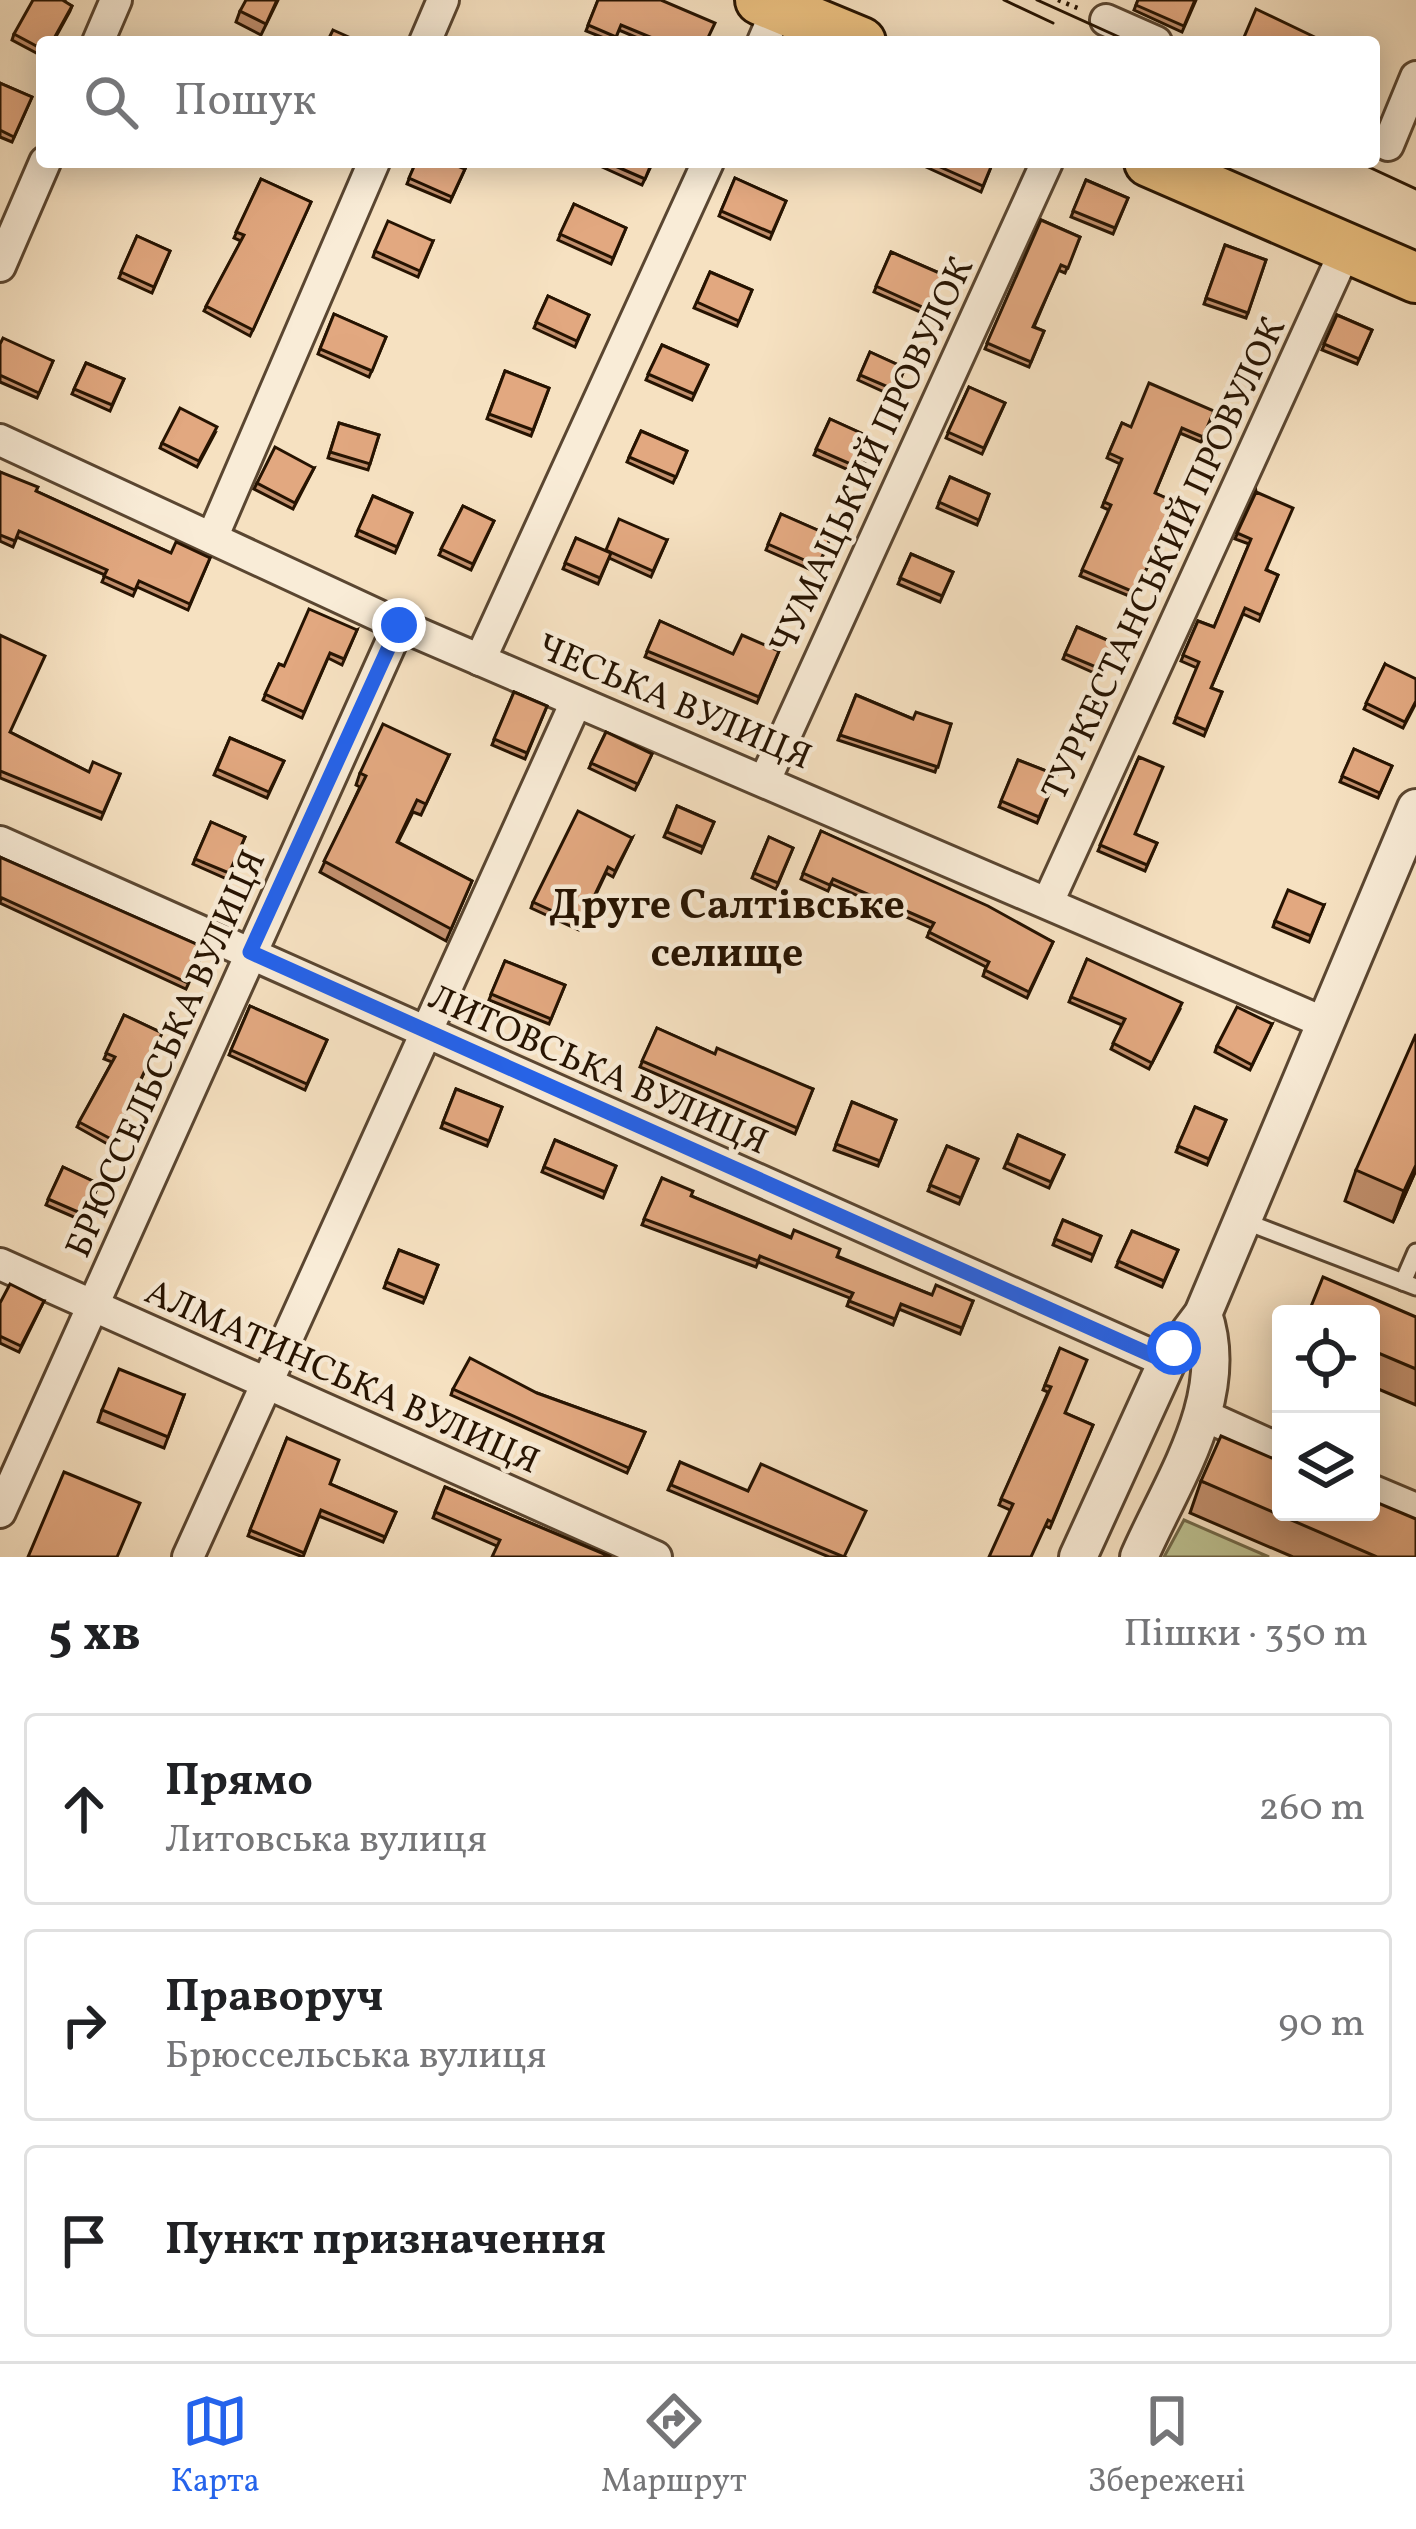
<!DOCTYPE html>
<html lang="uk">
<head>
<meta charset="utf-8">
<style>
  :root { --surface:#fff; --page:#f2f2f2; --text:#202124; --muted:#757577; --line:#e0e0e0; --accent:#2563eb }
  body { margin:0; font-family:Vollkorn,serif; background:var(--page); color:var(--text) }
  .controls { position:absolute; right:36px; bottom:36px; display:grid; overflow:hidden; border-radius:12px; box-shadow:0 6px 30px #0003 }
  .controls button { width:108px; height:108px; display:grid; place-items:center; padding:0; border:0; border-bottom:3px solid var(--line); background:var(--surface); color:var(--text); font:60px sans-serif }
  .stop { position:absolute; width:36px; height:36px; margin:-27px; border:9px solid #2563eb; border-radius:50%; background:#fff }
  .stop.end { background:#2563eb; border-color:#fff; box-shadow:0 3px 12px #0008 }
  .list { margin:0; padding:0; list-style:none }
  h2 { display:flex; justify-content:space-between; align-items:center; height:156px; margin:0; padding:0 48px; font-size:51px }
  h2 small { font-size:39px; font-weight:400; color:var(--muted) }
  .list li { display:grid; grid-template-columns:78px 1fr auto; gap:36px; align-items:center; box-sizing:border-box; height:192px; margin:0 24px 24px; padding:0 24px; border:3px solid var(--line); border-radius:12px }
  .list b { display:block; font-size:45px; white-space:nowrap }
  .list p { margin:0; font-size:39px; white-space:nowrap; color:var(--muted) }
  .list em { font-size:39px; font-style:normal; color:var(--muted) }
  .icon { flex:none; width:66px; height:66px; fill:none; stroke:currentColor; stroke-width:2; stroke-linecap:round; stroke-linejoin:round }
  .map { position:relative; flex:none; width:1416px; height:1557px; overflow:hidden }
  .search { position:absolute; background:var(--surface); box-shadow:0 6px 30px #0003; left:36px; right:36px; top:36px; height:132px; display:flex; align-items:center; gap:30px; box-sizing:border-box; padding:0 42px; border-radius:12px; color:var(--muted); font-size:45px }
  .sheet { height:804px; background:var(--surface) }
  nav { display:flex; justify-content:space-around; align-items:center; box-sizing:border-box; height:168px; border-top:3px solid var(--line); background:var(--surface); font-size:33px; color:var(--muted) }
  nav a { display:grid; justify-items:center; gap:6px }
  nav .on { color:var(--accent) }
  .map>svg:first-child { display:block }
  .green { fill:#bdc292; stroke:#726a4a; stroke-width:3 }
  .lines { fill:none; stroke-linecap:round; stroke-linejoin:round }
  .service-casing { stroke:#5a4631; stroke-width:21 }
  .minor-casing { stroke:#5a4631; stroke-width:36 }
  .tertiary-casing { stroke:#5a4631; stroke-width:42 }
  .primary-casing { stroke:#261301; stroke-width:54 }
  .path { stroke:#261301; stroke-width:4.5; stroke-dasharray:3 6; stroke-linecap:butt }
  .service { stroke:#f9ecd7; stroke-width:15 }
  .minor { stroke:#f9ecd7; stroke-width:30 }
  .tertiary { stroke:#f9ecd7; stroke-width:36 }
  .primary { stroke:#ebc080; stroke-width:48 }
  .tram { stroke:#261301; stroke-width:3 }
  .wall { fill:#c2906e; stroke:#261301; stroke-width:3 }
  .shaded-wall { fill:#9e765a; stroke:#261301; stroke-width:3 }
  .building { fill:#e2a880; stroke:#261301; stroke-width:3 }
  .route { stroke:#2563eb; stroke-width:15 }
  .labels { text-anchor:middle; stroke-width:9; stroke-linejoin:round; paint-order:stroke }
  .street-label { font-size:36px; fill:#261301; stroke:#f9ecd7 }
  .quarter-label { font-size:42px; font-weight:bold; fill:#261301; stroke:#f9ecd7 }
</style>
</head>
<body>
<div class="map">
<svg width="1416" height="1557" viewBox="0 0 1416 1557">
  <rect width="100%" height="100%" fill="#f6e1c1"/>
  <filter id="stains"><feTurbulence type="fractalNoise" baseFrequency=".00167" numOctaves="4"/><feColorMatrix values="0 0 0 0 .2 0 0 0 0 .09 0 0 0 0 .02 0 0 0 .5 -.17"/></filter>
  <radialGradient id="worn" r=".72"><stop offset=".6" stop-color="#630" stop-opacity="0"/><stop offset="1" stop-color="#630" stop-opacity=".3"/></radialGradient>
  <path class="green" d="M1184 1520 1269 1557H1164Z"/>
  <g class="lines">
    <g class="service-casing">
      <g id="service">
        <path d="M1244 1221 1416 1287"/>
        <path d="M1403 1282 1416 1252"/>
      </g>
    </g>
    <g class="minor-casing">
      <g id="minor">
        <path d="M1106 20 1156 42"/>
        <path d="M98 42 116 0"/>
        <path d="M425 42 443 0"/>
        <path d="M763 42 781 0"/>
        <path d="M1388 145 1416 77"/>
        <path d="M0 266 45 162"/>
        <path d="M0 440 399 625 1325 1023"/>
        <path d="M212 538 374 162"/>
        <path d="M480 660 708 162"/>
        <path d="M765 780 1047 162"/>
        <path d="M0 842 1167 1362"/>
        <path d="M1048 902 1347 247"/>
        <path d="M0 1264 656 1557"/>
        <path d="M1201 1414 1281 1450"/>
        <path d="M1371 1490 1416 1509"/>
        <path d="M0 1512 399 625"/>
        <path d="M188 1557 576 702"/>
      </g>
    </g>
    <g class="tertiary-casing">
      <g id="tertiary">
        <path d="M1078 1557 1167 1362 1203 1314 1416 808"/>
        <path d="M1139 1557C1171 1483 1232 1397 1203 1314"/>
      </g>
    </g>
    <g class="primary-casing">
      <g id="primary">
        <path d="M760 0 861 42"/>
        <path d="M1149 162 1416 278"/>
      </g>
    </g>
    <path class="path" d="M1058 0 1080 9"/>
    <use href="#service" class="service"/>
    <use href="#minor" class="minor"/>
    <use href="#tertiary" class="tertiary"/>
    <use href="#primary" class="primary"/>
    <g class="tram">
      <path d="M1004 0 1053 23"/>
      <path d="M1037 0 1130 42"/>
      <path d="M1358 162 1416 189"/>
    </g>
  </g>
  <g class="wall">
    <path d="M278 0 261 35 236 22 240 11Z"/>
    <path d="M598 0 707 42H647L619 30 614 42 586 31Z"/>
    <path d="M1138 0H1196L1182 32 1134 10Z"/>
    <path d="M65 2 72 6 70 11 53 42H42V56L12 40 14 34Z"/>
    <path d="M0 83 32 97 12 142 0 137Z"/>
    <path d="M416 162 465 169 450 202 407 184Z"/>
    <path d="M591 162H653L642 185Z"/>
    <path d="M915 162H993L981 192Z"/>
    <path d="M735 178 786 201 770 239 719 216Z"/>
    <path d="M261 179 311 202 250 336 204 311 241 241 234 238Z"/>
    <path d="M1086 180 1128 198 1113 234 1071 217Z"/>
    <path d="M574 204 626 228 611 264 558 240Z"/>
    <path d="M1041 220 1080 237 1065 273 1058 270 1034 327 1044 331 1029 367 985 349Z"/>
    <path d="M137 236 170 251 152 293 119 278Z"/>
    <path d="M433 241 418 277 373 257 375 251Z"/>
    <path d="M1225 245 1266 260 1246 318 1204 304Z"/>
    <path d="M891 252 944 275 927 315 874 292Z"/>
    <path d="M710 272 752 290 737 326 694 308Z"/>
    <path d="M548 296 589 315 575 347 534 328Z"/>
    <path d="M334 314 386 337 369 377 318 354Z"/>
    <path d="M1337 315 1372 330 1357 364 1322 350Z"/>
    <path d="M0 344 53 361 37 398 0 382Z"/>
    <path d="M662 345 708 365 692 400 646 380Z"/>
    <path d="M870 352 905 368 893 396 858 380Z"/>
    <path d="M86 363 124 379 110 411 72 394Z"/>
    <path d="M505 371 549 388 531 436 487 419Z"/>
    <path d="M969 387 1005 403 982 454 946 438Z"/>
    <path d="M1214 411 1201 442 1180 433 1155 493 1175 502 1134 598 1080 576 1109 510 1102 507 1120 464 1107 458 1122 423 1131 427Z"/>
    <path d="M830 419 874 439 860 475 814 455Z"/>
    <path d="M339 423 379 435 368 470 328 458Z"/>
    <path d="M641 431 687 451 673 483 627 462Z"/>
    <path d="M215 433 197 467 160 448 162 443Z"/>
    <path d="M314 468 293 509 254 489 257 483Z"/>
    <path d="M0 472 36 491 171 553 210 558 188 610 137 587 133 596 102 582 105 575 17 537 13 547 0 541Z"/>
    <path d="M950 477 989 494 977 525 937 508Z"/>
    <path d="M1256 492 1267 570 1278 575 1259 621 1243 614 1211 688 1222 692 1204 736 1174 723 1197 668 1181 661 1198 621 1214 627 1249 544 1235 539Z"/>
    <path d="M373 496 412 513 395 553 356 536Z"/>
    <path d="M463 506 494 521 471 570 439 555Z"/>
    <path d="M781 514 831 536 816 572 766 550Z"/>
    <path d="M576 538 605 551 667 540 651 577 609 558 598 584 563 569Z"/>
    <path d="M911 554 953 572 940 602 898 584Z"/>
    <path d="M660 621 733 654 779 651 757 703 645 657Z"/>
    <path d="M1077 627 1114 643 1101 676 1063 659Z"/>
    <path d="M357 630 342 665 328 658 302 718 263 700 279 664 284 666Z"/>
    <path d="M0 635 10 732 89 772 120 774 101 819 0 778Z"/>
    <path d="M1385 664 1416 703 1403 728 1364 709Z"/>
    <path d="M514 692 547 706 525 759 492 745Z"/>
    <path d="M856 695 913 719 951 724 935 772 838 740Z"/>
    <path d="M606 732 652 754 635 790 589 768Z"/>
    <path d="M230 738 284 761 267 798 214 775Z"/>
    <path d="M1354 749 1392 766 1378 798 1340 782Z"/>
    <path d="M449 755 421 815 413 812 398 842 472 881 446 941 320 872 360 787 356 785 360 773Z"/>
    <path d="M1139 757 1135 834 1157 843 1145 871 1098 851Z"/>
    <path d="M1018 760 1057 775 1037 823 999 807Z"/>
    <path d="M677 806 714 822 701 853 664 837Z"/>
    <path d="M211 822 245 837 227 879 193 864Z"/>
    <path d="M821 831 1053 942 1027 998 983 976 986 967 927 937 931 928 831 884 828 891 801 879Z"/>
    <path d="M769 837 793 848 776 889 752 878Z"/>
    <path d="M632 838 613 877 606 873 579 930 531 908 533 902Z"/>
    <path d="M0 857 205 948 186 989 0 903Z"/>
    <path d="M1324 905 1309 942 1273 927 1275 921Z"/>
    <path d="M1087 959 1180 1009 1149 1069 1111 1049 1122 1025 1069 1002Z"/>
    <path d="M505 961 565 985 549 1024 489 1000Z"/>
    <path d="M250 1006 327 1040 305 1090 229 1055Z"/>
    <path d="M124 1015 162 1033 111 1146 77 1127 112 1062 104 1059Z"/>
    <path d="M1272 1024 1250 1070 1215 1052 1217 1046Z"/>
    <path d="M657 1028 715 1054 813 1089 795 1134 640 1067Z"/>
    <path d="M456 1089 502 1107 487 1146 441 1128Z"/>
    <path d="M852 1102 896 1120 878 1166 834 1150Z"/>
    <path d="M1195 1107 1226 1120 1207 1165 1176 1152Z"/>
    <path d="M1018 1135 1064 1155 1049 1188 1004 1168Z"/>
    <path d="M555 1140 616 1166 603 1198 542 1172Z"/>
    <path d="M947 1146 978 1159 959 1204 928 1191Z"/>
    <path d="M63 1167 99 1184 83 1221 46 1205Z"/>
    <path d="M1356 1170H1416L1393 1222 1345 1201Z"/>
    <path d="M662 1178 691 1196 932 1295 973 1301 960 1334 899 1309 893 1325 847 1306 850 1298 758 1262 756 1267 642 1225Z"/>
    <path d="M1063 1220 1101 1236 1091 1261 1053 1245Z"/>
    <path d="M1132 1231 1178 1250 1162 1287 1116 1267Z"/>
    <path d="M399 1250 438 1265 423 1303 384 1288Z"/>
    <path d="M44 1301 19 1352 0 1343V1303Z"/>
    <path d="M1371 1314 1416 1317V1405L1371 1386Z"/>
    <path d="M1060 1348 1065 1413 1093 1425 1050 1528 999 1505 1048 1392 1043 1390Z"/>
    <path d="M453 1389 537 1393 645 1432 627 1473 451 1395Z"/>
    <path d="M184 1395 164 1448 98 1422 102 1410Z"/>
    <path d="M287 1438 330 1484 396 1512 383 1542 319 1516 303 1557 248 1536Z"/>
    <path d="M680 1462 845 1557H829L668 1490Z"/>
    <path d="M1201 1481 1416 1557H1293L1190 1513Z"/>
    <path d="M445 1487 611 1557 497 1546 433 1518Z"/>
  </g>
  <path class="shaded-wall" d="M1416 1165V1170L1393 1222 1404 1191Z"/>
  <g class="building">
    <path d="M33 0H65L64 1 72 6 52 42H42V49L14 34Z"/>
    <path d="M246 0H277L266 24 240 11Z"/>
    <path d="M598 0H661L715 23 706 42H662L621 25 616 37 588 25Z"/>
    <path d="M1138 0H1195L1184 26 1136 5Z"/>
    <path d="M1256 9 1325 42H1242Z"/>
    <path d="M333 30 360 42H327Z"/>
    <path d="M0 83 32 97 14 137 0 130Z"/>
    <path d="M416 162H448L465 169 452 197 409 178Z"/>
    <path d="M606 162H652L645 179Z"/>
    <path d="M929 162H993L983 186Z"/>
    <path d="M735 178 786 201 772 233 721 211Z"/>
    <path d="M261 179 311 202 253 330 206 306 244 235 236 232Z"/>
    <path d="M1086 180 1128 198 1115 228 1073 211Z"/>
    <path d="M574 204 626 228 613 258 560 234Z"/>
    <path d="M1041 220 1080 237 1068 268 1061 265 1033 327 1044 331 1031 362 987 343Z"/>
    <path d="M388 221 433 241 420 271 375 251Z"/>
    <path d="M137 236 170 251 154 287 121 272Z"/>
    <path d="M1225 245 1266 260 1248 313 1206 298Z"/>
    <path d="M891 252 944 275 929 310 876 286Z"/>
    <path d="M710 272 752 290 739 321 697 302Z"/>
    <path d="M548 296 589 315 577 341 536 322Z"/>
    <path d="M334 314 386 337 372 371 320 349Z"/>
    <path d="M1337 315 1372 330 1359 359 1324 344Z"/>
    <path d="M3 338 53 361 39 393 0 375V344Z"/>
    <path d="M662 345 708 365 694 394 648 374Z"/>
    <path d="M870 352 905 368 895 390 860 375Z"/>
    <path d="M86 363 124 379 112 405 74 389Z"/>
    <path d="M505 371 549 388 533 430 489 414Z"/>
    <path d="M1149 383 1214 411 1203 437 1182 428 1155 493 1175 502 1136 593 1082 570 1111 505 1104 502 1122 459 1109 453 1122 423 1131 427Z"/>
    <path d="M969 387 1005 403 984 448 948 432Z"/>
    <path d="M180 408 217 427 199 461 162 443Z"/>
    <path d="M830 419 874 439 862 469 816 449Z"/>
    <path d="M339 423 379 435 370 464 330 452Z"/>
    <path d="M641 431 687 451 676 477 629 457Z"/>
    <path d="M275 447 314 468 295 503 257 483Z"/>
    <path d="M0 472 38 487 36 491 171 553 176 542 210 558 190 604 139 581 135 590 104 576 107 570 19 531 15 541 0 535Z"/>
    <path d="M950 477 989 494 979 520 939 502Z"/>
    <path d="M1256 492 1293 508 1266 570 1278 575 1261 615 1245 608 1211 688 1222 692 1206 730 1176 717 1199 662 1183 655 1198 621 1214 627 1251 539 1237 533Z"/>
    <path d="M373 496 412 513 397 547 358 530Z"/>
    <path d="M463 506 494 521 473 564 441 549Z"/>
    <path d="M781 514 831 536 818 566 768 544Z"/>
    <path d="M619 519 667 540 653 571 606 550Z"/>
    <path d="M576 538 611 553 600 578 565 563Z"/>
    <path d="M911 554 953 572 942 596 900 578Z"/>
    <path d="M309 609 357 630 344 659 330 653 304 712 265 694 279 664 284 666Z"/>
    <path d="M660 621 733 654 742 635 779 651 759 697 647 651Z"/>
    <path d="M1077 627 1114 643 1103 670 1065 654Z"/>
    <path d="M0 635 45 656 10 732 89 772 93 762 120 774 103 813 0 771Z"/>
    <path d="M1385 664 1416 679V701L1405 722 1366 703Z"/>
    <path d="M514 692 547 706 527 753 494 739Z"/>
    <path d="M856 695 913 719 916 712 951 724 938 767 840 735Z"/>
    <path d="M383 724 449 755 426 804 417 800 397 842 472 881 451 929 324 861 366 776 360 773Z"/>
    <path d="M606 732 652 754 638 784 591 763Z"/>
    <path d="M230 738 284 761 269 792 217 769Z"/>
    <path d="M1354 749 1392 766 1380 793 1342 776Z"/>
    <path d="M1139 757 1163 767 1135 834 1157 843 1147 865 1100 845Z"/>
    <path d="M1018 760 1057 775 1039 817 1001 801Z"/>
    <path d="M677 806 714 822 703 847 667 832Z"/>
    <path d="M578 811 632 838 615 871 608 867 581 924 533 902Z"/>
    <path d="M211 822 245 837 229 873 195 859Z"/>
    <path d="M821 831 988 906 1053 942 1029 992 985 970 989 962 929 932 934 923 833 879 830 885 803 873Z"/>
    <path d="M769 837 793 848 778 883 754 873Z"/>
    <path d="M0 857 205 948 188 983 2 898 0 901Z"/>
    <path d="M1288 890 1324 905 1311 936 1275 921Z"/>
    <path d="M1087 959 1182 1003 1152 1063 1113 1043 1125 1019 1071 997Z"/>
    <path d="M505 961 565 985 551 1019 491 994Z"/>
    <path d="M250 1006 327 1040 307 1084 231 1050Z"/>
    <path d="M1237 1007 1272 1024 1252 1065 1217 1046Z"/>
    <path d="M124 1015 162 1033 113 1140 79 1122 115 1057 106 1053Z"/>
    <path d="M657 1028 715 1054 717 1048 813 1089 797 1128 642 1061Z"/>
    <path d="M1416 1034V1165L1404 1191 1356 1170Z"/>
    <path d="M456 1089 502 1107 489 1141 443 1122Z"/>
    <path d="M852 1102 896 1120 880 1161 836 1144Z"/>
    <path d="M1195 1107 1226 1120 1209 1159 1178 1146Z"/>
    <path d="M1018 1135 1064 1155 1051 1182 1007 1163Z"/>
    <path d="M555 1140 616 1166 605 1192 544 1167Z"/>
    <path d="M947 1146 978 1159 961 1198 930 1185Z"/>
    <path d="M63 1167 99 1184 85 1215 48 1199Z"/>
    <path d="M662 1178 693 1191 691 1196 791 1238 794 1230 840 1249 837 1257 932 1295 936 1285 973 1301 962 1328 901 1304 895 1319 849 1301 853 1293 760 1256 758 1261 644 1219Z"/>
    <path d="M1063 1220 1101 1236 1093 1255 1055 1239Z"/>
    <path d="M1132 1231 1178 1250 1164 1281 1118 1261Z"/>
    <path d="M399 1250 438 1265 425 1298 386 1282Z"/>
    <path d="M1323 1277 1416 1317V1369L1371 1350V1314H1308Z"/>
    <path d="M10 1284 44 1301 21 1346 0 1336V1303Z"/>
    <path d="M1060 1348 1087 1360 1065 1413 1093 1425 1052 1522 1048 1520 1031 1557H989L1013 1504 1001 1499 1051 1387 1045 1385Z"/>
    <path d="M470 1358 537 1393 645 1432 629 1468 453 1389Z"/>
    <path d="M119 1369 184 1395 168 1437 102 1410Z"/>
    <path d="M1221 1436 1281 1462V1512H1371V1500L1416 1519V1557H1377L1201 1481Z"/>
    <path d="M287 1438 339 1460 330 1484 396 1512 385 1537 321 1510 304 1553 250 1530Z"/>
    <path d="M680 1462 748 1491 761 1464 866 1511 844 1557 671 1485Z"/>
    <path d="M64 1472 140 1503 117 1557H28Z"/>
    <path d="M445 1487 611 1557H492L500 1540 435 1512Z"/>
  </g>
  <g class="lines">
    <path class="route" d="M399 625 250 952 1167 1362 1174 1348"/>
  </g>
  <g class="labels">
    <g class="street-label">
      <text transform="translate(870 455) rotate(-65)" y="13">ЧУМАЦЬКИЙ ПРОВУЛОК</text>
      <text transform="translate(1162 558) rotate(-65)" y="13">ТУРКЕСТАНСЬКИЙ ПРОВУЛОК</text>
      <text transform="translate(675 700) rotate(23)" y="13">ЧЕСЬКА ВУЛИЦЯ</text>
      <text transform="translate(164 1053) rotate(-66)" y="13">БРЮССЕЛЬСЬКА ВУЛИЦЯ</text>
      <text transform="translate(599 1068) rotate(24)" y="13">ЛИТОВСЬКА ВУЛИЦЯ</text>
      <text transform="translate(343 1375) rotate(24)" y="13">АЛМАТИНСЬКА ВУЛИЦЯ</text>
    </g>
    <g class="quarter-label">
      <text x="727" y="918">Друге Салтівське<tspan x="727" dy="48">селище</tspan></text>
    </g>
  </g>
  <rect width="100%" height="100%" filter="url(#stains)"/>
  <rect width="100%" height="100%" fill="url(#worn)"/>
</svg>
<div class="controls">
<button><svg class="icon" aria-label="locate" viewBox="0 0 24 24"><circle cx="12" cy="12" r="6"/><path d="M12 2v4M12 18v4M2 12h4M18 12h4"/></svg></button>
<button><svg class="icon" aria-label="layers" viewBox="0 0 24 24"><path d="M12 4l9 5-9 5-9-5zM3 14l9 5 9-5"/></svg></button>
</div>
<div class="stop" style="left:1174px;top:1348px"></div>
<div class="stop end" style="left:399px;top:625px"></div>
<div class="search"><svg class="icon" aria-label="search" viewBox="0 0 24 24"><circle cx="10" cy="10" r="6"/><path d="M15 15l6 6"/></svg>Пошук</div>
</div>
<section class="sheet">
<h2>5 хв<small>Пішки · 350 m</small></h2>
<ul class="list">
<li><svg class="icon" aria-label="ahead" viewBox="0 0 24 24"><path d="M12 20V5M6 11l6-6 6 6"/></svg><div><b>Прямо</b><p>Литовська вулиця</p></div><em>260 m</em></li>
<li><svg class="icon" aria-label="right" viewBox="0 0 24 24"><path d="M7 20v-9h11M14 6l5 5-5 5"/></svg><div><b>Праворуч</b><p>Брюссельська вулиця</p></div><em>90 m</em></li>
<li><svg class="icon" aria-label="arrive" viewBox="0 0 24 24"><path d="M6 21V4h12l-3 4 3 4H6"/></svg><div><b>Пункт призначення</b></div></li>
</ul>
</section>
<nav>
<a class="on"><svg class="icon" aria-label="map" viewBox="0 0 24 24"><path d="M3 6l6-2 6 2 6-2v14l-6 2-6-2-6 2zM9 4v14M15 6v14"/></svg>Карта</a>
<a><svg class="icon" aria-label="directions" viewBox="0 0 24 24"><path d="M12 3l9 9-9 9-9-9zM9 14v-3h6M13 9l2 2-2 2"/></svg>Маршрут</a>
<a><svg class="icon" aria-label="saved" viewBox="0 0 24 24"><path d="M7 4h10v16l-5-4-5 4z"/></svg>Збережені</a>
</nav>
</body>
</html>
